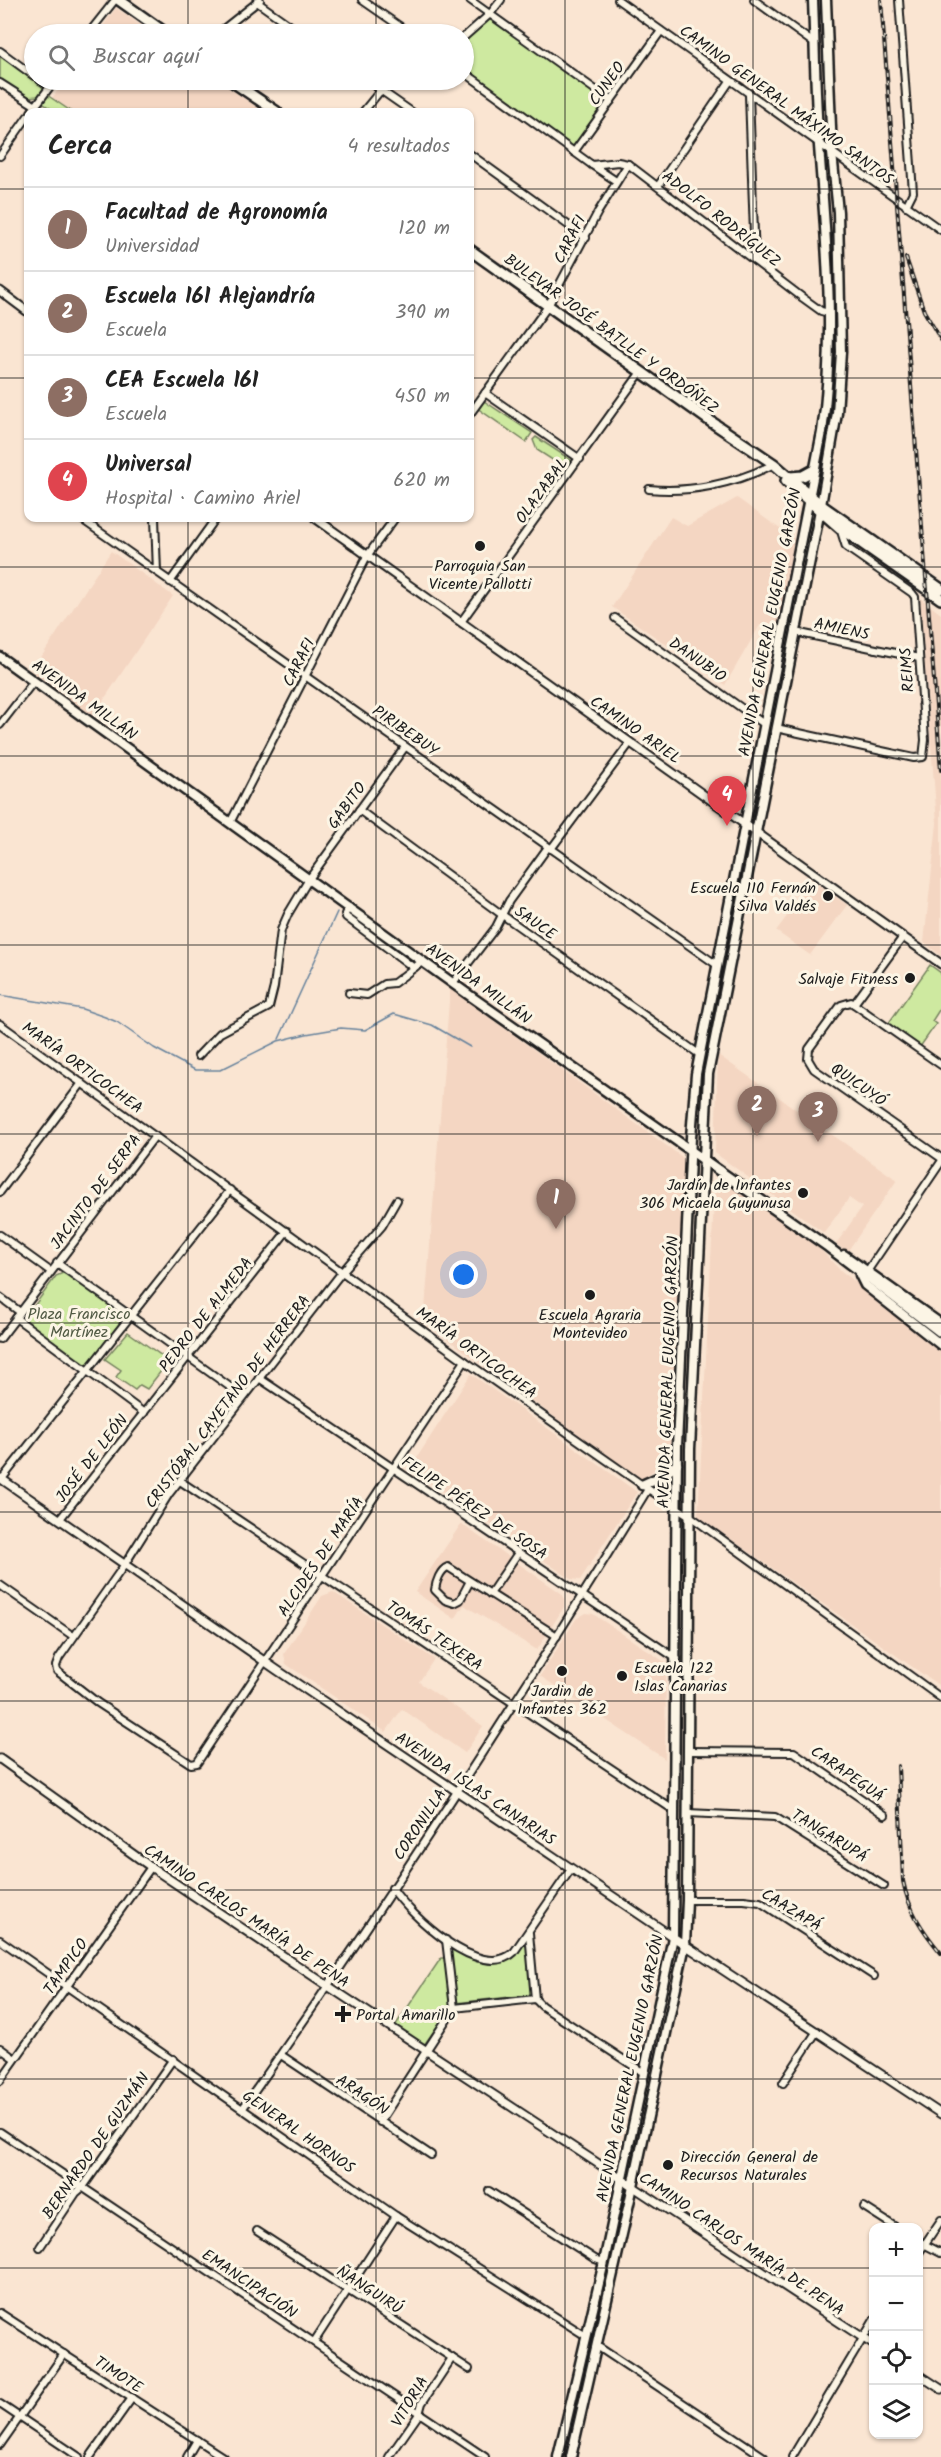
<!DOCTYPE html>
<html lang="es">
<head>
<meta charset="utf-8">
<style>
  :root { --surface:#fff; --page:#f6f6f6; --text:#222; --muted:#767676; --line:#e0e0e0; --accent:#111827 }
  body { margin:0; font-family:Kalam,sans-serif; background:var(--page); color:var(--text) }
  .controls { position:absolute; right:18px; bottom:18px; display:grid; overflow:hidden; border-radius:12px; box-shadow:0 2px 4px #0004 }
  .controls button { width:54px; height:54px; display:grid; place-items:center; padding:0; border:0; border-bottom:2px solid var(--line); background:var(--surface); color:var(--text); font:30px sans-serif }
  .you { position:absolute; left:464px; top:1275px; width:21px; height:21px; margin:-15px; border:4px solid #fff; border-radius:50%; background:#1a73e8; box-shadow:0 0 0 9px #1a73e833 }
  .badge { display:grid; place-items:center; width:39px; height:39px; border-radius:50%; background:var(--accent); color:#fff; font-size:20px; font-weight:700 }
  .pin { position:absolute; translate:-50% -50px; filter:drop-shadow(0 2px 3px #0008) }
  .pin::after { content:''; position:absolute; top:32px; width:21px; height:18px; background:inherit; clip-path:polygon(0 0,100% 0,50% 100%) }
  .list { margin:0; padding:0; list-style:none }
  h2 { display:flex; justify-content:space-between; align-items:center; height:78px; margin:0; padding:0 24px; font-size:26px }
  h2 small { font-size:20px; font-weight:400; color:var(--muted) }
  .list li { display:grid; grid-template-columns:39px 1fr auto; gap:18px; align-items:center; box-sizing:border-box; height:84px; padding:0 24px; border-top:2px solid var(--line) }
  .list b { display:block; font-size:22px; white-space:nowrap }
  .list p { margin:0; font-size:20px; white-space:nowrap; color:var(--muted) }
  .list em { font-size:20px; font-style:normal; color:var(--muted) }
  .icon { flex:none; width:33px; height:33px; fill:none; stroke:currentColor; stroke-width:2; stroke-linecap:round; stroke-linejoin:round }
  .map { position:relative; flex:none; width:941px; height:2457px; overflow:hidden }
  .search { position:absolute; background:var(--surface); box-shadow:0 2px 4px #0004; left:24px; top:24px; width:450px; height:66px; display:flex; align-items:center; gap:15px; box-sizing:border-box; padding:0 21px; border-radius:33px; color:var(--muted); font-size:22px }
  .panel { position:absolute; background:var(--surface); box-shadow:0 2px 4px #0004; left:24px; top:108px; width:450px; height:414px; border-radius:12px }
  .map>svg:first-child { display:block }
  .built { fill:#f4d6c2 }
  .green { fill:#cee9a0; stroke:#75825e; stroke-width:1.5 }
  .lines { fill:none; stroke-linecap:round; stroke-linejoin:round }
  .stream { stroke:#66829c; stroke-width:1.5 }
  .minor-casing { stroke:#1c1c1c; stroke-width:10 }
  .tertiary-casing { stroke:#1c1c1c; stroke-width:11 }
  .secondary-casing { stroke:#1c1c1c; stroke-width:13 }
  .primary-casing { stroke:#1c1c1c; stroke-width:14 }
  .minor { stroke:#fcf5e5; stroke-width:6 }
  .tertiary { stroke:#fcf5e5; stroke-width:7 }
  .secondary { stroke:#fcf5e5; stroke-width:8 }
  .primary { stroke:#fcf5e5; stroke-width:9 }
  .rail-casing { stroke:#1c1c1c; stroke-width:4 }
  .rail { stroke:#fcf5e5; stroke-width:1.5; stroke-dasharray:4.5; stroke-linecap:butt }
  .grid { fill:none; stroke:#1c1c1c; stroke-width:1.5; stroke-opacity:0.55 }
  .poi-dot { fill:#1c1c1c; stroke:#fcf5e5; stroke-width:2 }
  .labels { text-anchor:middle; stroke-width:6; stroke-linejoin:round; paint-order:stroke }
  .street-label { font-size:16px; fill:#1c1c1c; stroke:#fcf5e5 }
  .poi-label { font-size:16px; fill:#1c1c1c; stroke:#fcf5e5 }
  .park-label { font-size:16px; fill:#515a44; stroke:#fcf5e5 }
</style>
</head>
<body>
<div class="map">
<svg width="941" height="2457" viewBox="0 0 941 2457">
  <rect width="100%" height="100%" fill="#fae5d2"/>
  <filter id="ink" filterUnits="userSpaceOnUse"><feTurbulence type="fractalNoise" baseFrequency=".0167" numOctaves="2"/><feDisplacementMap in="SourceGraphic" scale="12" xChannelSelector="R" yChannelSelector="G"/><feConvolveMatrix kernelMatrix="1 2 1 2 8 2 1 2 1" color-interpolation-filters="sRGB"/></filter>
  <g filter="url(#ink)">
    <g class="built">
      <path d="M116 8 153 34H97Z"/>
      <path d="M66 80H217L264 112H72L52 98Z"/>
      <path d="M737 498 794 539 777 636 760 625 725 685 612 607 671 517 687 526Z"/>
      <path d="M111 551 173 596 93 716 32 671Z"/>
      <path d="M920 598 941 614V956L924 942 937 823Z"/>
      <path d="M813 881 847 905 810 955 776 931Z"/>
      <path d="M450 989 682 1157 685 1162 669 1458 641 1480 424 1322Z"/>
      <path d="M718 1055 897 1180 847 1252 836 1244 862 1207 849 1198 824 1233 715 1153Z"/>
      <path d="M720 1179 814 1243 840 1270 941 1347V1687L698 1516 715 1181Z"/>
      <path d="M471 1374 637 1492 580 1580 571 1579 415 1473 414 1462Z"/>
      <path d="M461 1524 561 1593 564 1597V1607L537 1650 464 1605 455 1619 415 1592Z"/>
      <path d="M333 1592 434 1659 419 1682 483 1726 465 1753 402 1709 386 1732 286 1664 284 1654 322 1596Z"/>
      <path d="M586 1613 593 1614 666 1663 665 1759 540 1676 576 1619Z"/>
    </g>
    <g class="green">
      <path d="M490 18 606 100 574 146H571L464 69V38Z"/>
      <path d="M0 55 41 83 43 89 38 96 27 97 0 80Z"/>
      <path d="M47 95 72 112H56L41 102Z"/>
      <path d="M484 401 532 433 526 442 477 408Z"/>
      <path d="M536 437 571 460 572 463 568 470 537 450 533 440Z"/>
      <path d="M930 965 941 973V1007L932 1021 936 1024 920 1047 888 1024Z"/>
      <path d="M63 1273 70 1276 124 1314 123 1319 87 1366 23 1321 56 1276Z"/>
      <path d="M128 1332 169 1361 147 1389 140 1385 135 1390 116 1377 121 1370 105 1359Z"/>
      <path d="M526 1942 532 1991 529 1995 455 2003 450 1948 477 1962 489 1963 507 1960Z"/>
      <path d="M441 1958H446L450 2008 424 2045 395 2026Z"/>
    </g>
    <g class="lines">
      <g class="stream">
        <path d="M0 995 82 1009 105 1017 117 1022 154 1048 195 1070H220L278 1041 306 1034 341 1028 365 1030 394 1014 432 1025 470 1047"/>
        <path d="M279 1039 337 912"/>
      </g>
      <g class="minor-casing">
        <g id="minor">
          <path d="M362 0 411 34"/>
          <path d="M470 0 611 101"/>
          <path d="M618 0 941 230"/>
          <path d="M754 0 815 44"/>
          <path d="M899 0 913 192 906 206"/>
          <path d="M257 2 302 34"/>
          <path d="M88 34 115 0"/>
          <path d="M217 34 260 0"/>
          <path d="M464 37 490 14 501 0"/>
          <path d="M0 51 34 76"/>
          <path d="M464 72 592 165 618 162 628 164 803 298 821 311 829 313"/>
          <path d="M40 80 50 86"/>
          <path d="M366 80 412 112"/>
          <path d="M0 83 36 106"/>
          <path d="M749 95 755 261"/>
          <path d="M31 112 55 80"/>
          <path d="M363 112 389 80"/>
          <path d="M574 152 661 31"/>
          <path d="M470 154 586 238"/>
          <path d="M0 156 28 116"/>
          <path d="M592 165 616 181"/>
          <path d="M658 186 730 81"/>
          <path d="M485 393 580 459"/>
          <path d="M470 414 548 306 598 212 628 164"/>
          <path d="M649 489C690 493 733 484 770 466"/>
          <path d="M80 518 717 965"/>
          <path d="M155 518 157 572"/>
          <path d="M170 582 216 518"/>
          <path d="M615 618 764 724"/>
          <path d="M461 622 641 372"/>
          <path d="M795 632 919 658"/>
          <path d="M0 725 34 681"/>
          <path d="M776 728 914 758 923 757 925 740 915 597 912 593 846 547 840 528"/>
          <path d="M359 810 501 914 699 1054"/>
          <path d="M230 823 367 556 395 518"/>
          <path d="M551 849 630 743"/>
          <path d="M349 907 345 914 346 917 414 968"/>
          <path d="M453 983 496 927 509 901 548 847"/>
          <path d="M349 993 367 995 384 984 394 983 423 961"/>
          <path d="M854 1004 903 937"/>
          <path d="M0 1024 465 1361 648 1489 690 1516 941 1698"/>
          <path d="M198 1056 220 1033 269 1007 274 987 281 930 288 914 309 879 405 747"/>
          <path d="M941 1065 851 1002 841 1005 809 1049 808 1059 814 1069 941 1158"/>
          <path d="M0 1192 82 1083"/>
          <path d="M397 1200 382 1226 342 1272 169 1494 125 1564 59 1658 56 1666 57 1671 98 1703 191 1764 197 1763 465 1361"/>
          <path d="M0 1235 50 1271"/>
          <path d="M57 1263 244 1397"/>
          <path d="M868 1270 941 1162"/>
          <path d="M0 1297 20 1312"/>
          <path d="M16 1318 144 1413"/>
          <path d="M0 1339 155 1136"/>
          <path d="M259 1378 677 1659"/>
          <path d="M2 1479 230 1190"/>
          <path d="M180 1481 675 1811"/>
          <path d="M60 1519 287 1231"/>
          <path d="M470 1581 460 1600 454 1603 445 1600 435 1590C436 1582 440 1570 448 1567L557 1636"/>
          <path d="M0 1585 73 1636"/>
          <path d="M490 1594 518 1553"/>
          <path d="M688 1751 794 1752 885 1815"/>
          <path d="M687 1813 775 1817 884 1886"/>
          <path d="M392 1888C410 1915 481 1983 514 1952L571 1869"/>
          <path d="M687 1900H744L760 1902 874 1976"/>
          <path d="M529 1933 535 1999"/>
          <path d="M0 1940 396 2216 586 2336"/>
          <path d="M446 1940 454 2008"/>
          <path d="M535 1999 542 2006 644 2073"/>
          <path d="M0 2048 15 2059"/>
          <path d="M281 2055 431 2155"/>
          <path d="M0 2081 151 1867"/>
          <path d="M783 2083 817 2031"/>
          <path d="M243 2108C385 1907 519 1699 648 1489"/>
          <path d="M380 2122 454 2008 535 1999"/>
          <path d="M0 2132 485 2457"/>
          <path d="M489 2191 595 2259 604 2262"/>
          <path d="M864 2207 897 2228"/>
          <path d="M257 2231 469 2369"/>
          <path d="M918 2241 941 2253"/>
          <path d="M40 2247 76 2193 83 2187 173 2059"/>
          <path d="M918 2254 941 2220"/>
          <path d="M0 2313 223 2457"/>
          <path d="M314 2342 396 2216"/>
          <path d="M597 2346 764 2457"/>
          <path d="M0 2404 79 2457"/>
          <path d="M0 2445 64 2354"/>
          <path d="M90 2457 132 2398"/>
          <path d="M187 2457 197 2440"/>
          <path d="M389 2457 419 2414 422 2403 452 2358"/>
          <path d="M792 2457 874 2320"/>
        </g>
      </g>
      <g class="tertiary-casing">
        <g id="tertiary">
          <path d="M0 291 28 312"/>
          <path d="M315 518 941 964"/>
          <path d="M0 1478 277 1670 673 1937 941 2114"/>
          <path d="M0 1759 151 1867 328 1986 874 2345"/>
          <path d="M918 2374 941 2389"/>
        </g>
      </g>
      <g class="secondary-casing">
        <g id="secondary">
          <path d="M0 657 469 995 828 1247 941 1333"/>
          <path d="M844 1255 941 1324"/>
          <path d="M860 1275 865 1285 941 1345"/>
          <path d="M642 1485 664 1475 677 1464"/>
          <path d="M558 2457 604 2262 673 1937 677 1446 691 1137 696 1074 822 432C836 337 826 241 819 146 815 98 815 48 813 0"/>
          <path d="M571 2457 633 2186 685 1945 687 1900 690 1449 708 1074 821 505 837 413 841 352 838 212 832 153 826 0"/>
        </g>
      </g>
      <g class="primary-casing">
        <g id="primary">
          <path d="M119 0 167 34"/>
          <path d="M230 80 277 112"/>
          <path d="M470 250 713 423 774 464 821 505 941 589"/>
          <path d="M790 477 803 476 814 470"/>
          <path d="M786 481 840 528 941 599"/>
        </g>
      </g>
      <use href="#minor" class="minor"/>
      <use href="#tertiary" class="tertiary"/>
      <use href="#secondary" class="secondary"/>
      <use href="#primary" class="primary"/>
      <g class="rail-casing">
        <g id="rail">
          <path d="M881 0 941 770"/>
          <path d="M906 258 924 311 941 340"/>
          <path d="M898 1766 903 1881C909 1911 922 1930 941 1953"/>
        </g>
      </g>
      <use href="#rail" class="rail"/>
    </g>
  </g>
  <path class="grid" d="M188 0V34M376 0V34M565 0V2457M753 0V2457M188 80V112M376 80V112M0 189H28M470 189H941M0 378H28M470 378H941M188 518V2457M376 518V2457M0 567H941M0 756H941M0 945H941M0 1134H941M0 1323H941M0 1512H941M0 1701H941M0 1890H941M0 2079H941M0 2268H874M918 2268H941"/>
  <g class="poi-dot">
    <circle cx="480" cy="546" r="6"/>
    <circle cx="828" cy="896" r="6"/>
    <circle cx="910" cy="978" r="6"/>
    <circle cx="803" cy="1193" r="6"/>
    <circle cx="590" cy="1295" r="6"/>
    <circle cx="562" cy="1671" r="6"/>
    <circle cx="622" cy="1676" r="6"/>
    <path d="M340 2005h6v6h6v6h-6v6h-6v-6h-6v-6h6z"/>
    <circle cx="668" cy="2165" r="6"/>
  </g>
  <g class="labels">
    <g class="street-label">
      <text transform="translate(606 83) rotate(-54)" y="6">CUNEO</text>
      <text transform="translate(787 104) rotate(36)" y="6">CAMINO GENERAL MÁXIMO SANTOS</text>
      <text transform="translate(722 218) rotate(38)" y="6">ADOLFO RODRÍGUEZ</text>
      <text transform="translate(569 239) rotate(-63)" y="6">CARAFI</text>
      <text transform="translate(612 333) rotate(36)" y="6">BULEVAR JOSÉ BATLLE Y ORDÓÑEZ</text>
      <text transform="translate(541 490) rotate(-54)" y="6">OLAZABAL</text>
      <text transform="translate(769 622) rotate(-79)" y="6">AVENIDA GENERAL EUGENIO GARZÓN</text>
      <text transform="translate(842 628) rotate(12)" y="6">AMIENS</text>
      <text transform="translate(698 659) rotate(35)" y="6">DANUBIO</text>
      <text transform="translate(298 662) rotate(-63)" y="6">CARAFI</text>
      <text transform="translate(906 670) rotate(-94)" y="6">REIMS</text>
      <text transform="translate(85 699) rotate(36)" y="6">AVENIDA MILLÁN</text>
      <text transform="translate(636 729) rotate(35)" y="6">CAMINO ARIEL</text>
      <text transform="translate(406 730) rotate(35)" y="6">PIRIBEBUY</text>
      <text transform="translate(346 805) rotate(-54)" y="6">GABITO</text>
      <text transform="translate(536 922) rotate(35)" y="6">SAUCE</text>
      <text transform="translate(479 983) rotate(36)" y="6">AVENIDA MILLÁN</text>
      <text transform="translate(83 1067) rotate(36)" y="6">MARÍA ORTICOCHEA</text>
      <text transform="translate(859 1084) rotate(35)" y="6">QUICUYÓ</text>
      <text transform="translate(95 1191) rotate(-53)" y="6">JACINTO DE SERPA</text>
      <text transform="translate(205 1314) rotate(-52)" y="6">PEDRO DE ALMEDA</text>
      <text transform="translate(477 1352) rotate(36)" y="6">MARÍA ORTICOCHEA</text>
      <text transform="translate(667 1372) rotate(-88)" y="6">AVENIDA GENERAL EUGENIO GARZÓN</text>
      <text transform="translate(227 1401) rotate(-53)" y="6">CRISTÓBAL CAYETANO DE HERRERA</text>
      <text transform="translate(91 1458) rotate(-52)" y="6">JOSÉ DE LEÓN</text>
      <text transform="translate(475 1507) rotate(34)" y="6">FELIPE PÉREZ DE SOSA</text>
      <text transform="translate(320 1556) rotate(-56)" y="6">ALCIDES DE MARÍA</text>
      <text transform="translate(435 1635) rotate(34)" y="6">TOMÁS TEXERA</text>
      <text transform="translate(848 1773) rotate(35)" y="6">CARAPEGUÁ</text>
      <text transform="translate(476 1788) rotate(34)" y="6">AVENIDA ISLAS CANARIAS</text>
      <text transform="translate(419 1824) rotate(-56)" y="6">CORONILLA</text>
      <text transform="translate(830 1835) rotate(32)" y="6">TANGARUPÁ</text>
      <text transform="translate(792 1909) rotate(31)" y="6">CAAZAPÁ</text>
      <text transform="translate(247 1915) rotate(34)" y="6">CAMINO CARLOS MARÍA DE PENA</text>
      <text transform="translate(65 1966) rotate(-55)" y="6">TAMPICO</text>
      <text transform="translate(629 2068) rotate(-78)" y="6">AVENIDA GENERAL EUGENIO GARZÓN</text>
      <text transform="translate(363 2094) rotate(34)" y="6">ARAGÓN</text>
      <text transform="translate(299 2131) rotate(35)" y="6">GENERAL HORNOS</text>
      <text transform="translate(95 2145) rotate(-55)" y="6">BERNARDO DE GUZMÁN</text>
      <text transform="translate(742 2243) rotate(34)" y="6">CAMINO CARLOS MARÍA DE PENA</text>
      <text transform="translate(250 2283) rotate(34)" y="6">EMANCIPACIÓN</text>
      <text transform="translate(370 2289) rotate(33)" y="6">ÑANGUIRÚ</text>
      <text transform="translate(119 2374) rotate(33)" y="6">TIMOTE</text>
      <text transform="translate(409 2401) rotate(-59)" y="6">VITORIA</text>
    </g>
    <g class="poi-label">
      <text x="480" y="571">Parroquia San<tspan x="480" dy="18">Vicente Pallotti</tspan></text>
      <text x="816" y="893" text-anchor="end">Escuela 110 Fernán<tspan x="816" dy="18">Silva Valdés</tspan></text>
      <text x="898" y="984" text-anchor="end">Salvaje Fitness</text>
      <text x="791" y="1190" text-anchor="end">Jardín de Infantes<tspan x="791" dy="18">306 Micaela Guyunusa</tspan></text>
      <text x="590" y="1320">Escuela Agraria<tspan x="590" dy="18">Montevideo</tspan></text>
      <text x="634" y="1673" text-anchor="start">Escuela 122<tspan x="634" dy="18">Islas Canarias</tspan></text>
      <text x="562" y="1696">Jardin de<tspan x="562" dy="18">Infantes 362</tspan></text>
      <text x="356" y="2020" text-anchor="start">Portal Amarillo</text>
      <text x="680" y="2162" text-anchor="start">Dirección General de<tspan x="680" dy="18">Recursos Naturales</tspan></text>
    </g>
    <g class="park-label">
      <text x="79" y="1319">Plaza Francisco<tspan x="79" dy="18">Martínez</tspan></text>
    </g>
  </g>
</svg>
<div class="controls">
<button>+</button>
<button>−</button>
<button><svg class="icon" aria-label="locate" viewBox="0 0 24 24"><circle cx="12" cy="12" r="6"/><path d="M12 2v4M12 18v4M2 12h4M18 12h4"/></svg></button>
<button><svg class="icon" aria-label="layers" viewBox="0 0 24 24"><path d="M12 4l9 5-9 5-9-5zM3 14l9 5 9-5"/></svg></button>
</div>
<div class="you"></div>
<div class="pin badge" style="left:556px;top:1229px;background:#8d6e63">1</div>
<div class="pin badge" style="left:757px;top:1136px;background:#8d6e63">2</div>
<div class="pin badge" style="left:818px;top:1142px;background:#8d6e63">3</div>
<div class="pin badge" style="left:727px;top:826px;background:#e0444e">4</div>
<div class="search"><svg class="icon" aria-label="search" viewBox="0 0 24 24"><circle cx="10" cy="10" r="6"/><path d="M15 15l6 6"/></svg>Buscar aquí</div>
<section class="panel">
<h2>Cerca<small>4 resultados</small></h2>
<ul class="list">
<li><span class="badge" style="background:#8d6e63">1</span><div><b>Facultad de Agronomía</b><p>Universidad</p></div><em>120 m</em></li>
<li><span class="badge" style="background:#8d6e63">2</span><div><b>Escuela 161 Alejandría</b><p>Escuela</p></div><em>390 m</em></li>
<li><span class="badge" style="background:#8d6e63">3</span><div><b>CEA Escuela 161</b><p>Escuela</p></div><em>450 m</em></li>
<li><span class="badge" style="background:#e0444e">4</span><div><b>Universal</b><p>Hospital · Camino Ariel</p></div><em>620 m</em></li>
</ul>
</section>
</div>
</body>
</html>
